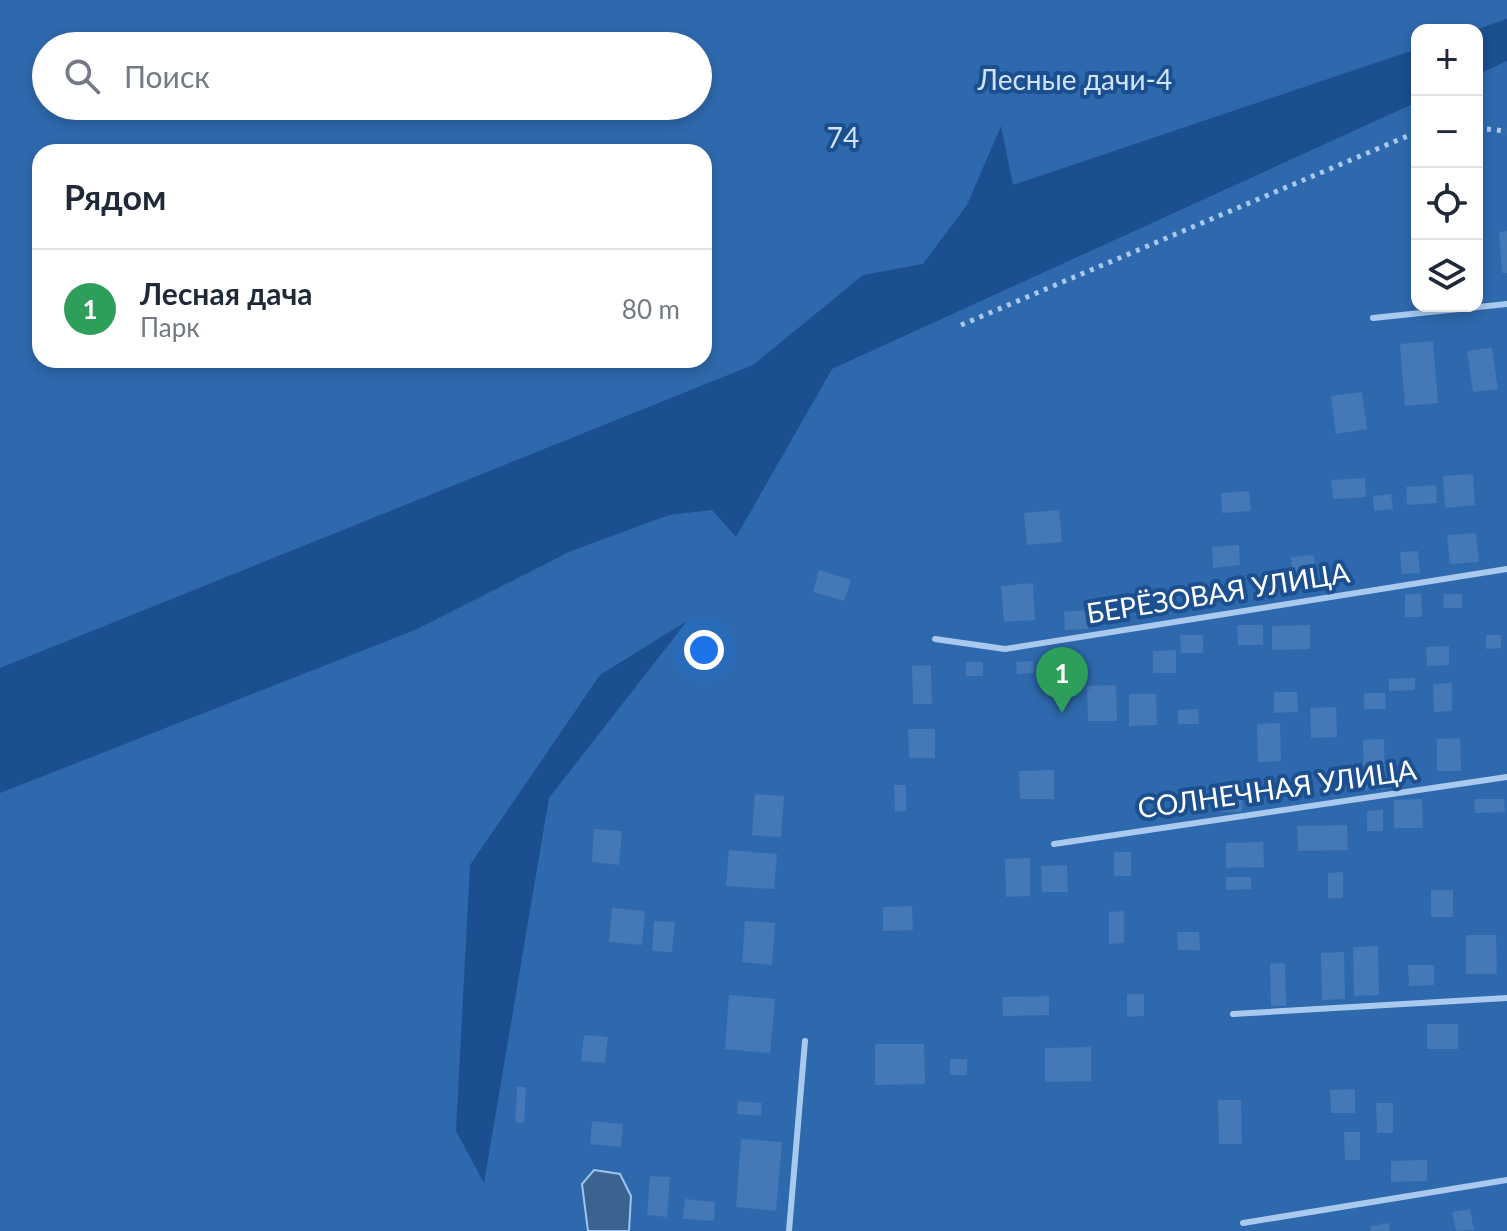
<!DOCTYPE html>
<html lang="ru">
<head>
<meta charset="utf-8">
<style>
  :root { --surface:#fff; --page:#f2f2f3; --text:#1f2937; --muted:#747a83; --line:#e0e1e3; --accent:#84754c }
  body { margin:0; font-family:Lato,sans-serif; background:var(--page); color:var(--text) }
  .controls { position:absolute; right:24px; top:24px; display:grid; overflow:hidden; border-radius:16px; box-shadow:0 4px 12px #0003 }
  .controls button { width:72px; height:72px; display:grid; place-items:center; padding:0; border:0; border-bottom:2px solid var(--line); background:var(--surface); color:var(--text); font:40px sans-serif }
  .you { position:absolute; left:704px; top:650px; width:28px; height:28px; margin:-20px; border:6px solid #fff; border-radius:50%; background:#1a73e8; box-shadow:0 0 0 12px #1a73e833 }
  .badge { display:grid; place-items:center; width:52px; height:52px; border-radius:50%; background:var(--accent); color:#fff; font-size:26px; font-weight:700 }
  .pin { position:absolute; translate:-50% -66px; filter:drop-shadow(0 2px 4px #0008) }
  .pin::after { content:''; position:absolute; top:42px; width:28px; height:24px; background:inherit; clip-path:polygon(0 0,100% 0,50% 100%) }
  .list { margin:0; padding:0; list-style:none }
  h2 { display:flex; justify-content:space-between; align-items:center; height:104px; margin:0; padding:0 32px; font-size:34px }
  h2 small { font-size:26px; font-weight:400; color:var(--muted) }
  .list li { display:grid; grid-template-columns:52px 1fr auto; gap:24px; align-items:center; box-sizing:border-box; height:120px; padding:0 32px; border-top:2px solid var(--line) }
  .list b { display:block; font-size:30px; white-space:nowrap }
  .list p { margin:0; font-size:26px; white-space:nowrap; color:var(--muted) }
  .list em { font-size:26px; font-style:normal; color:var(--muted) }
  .icon { flex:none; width:44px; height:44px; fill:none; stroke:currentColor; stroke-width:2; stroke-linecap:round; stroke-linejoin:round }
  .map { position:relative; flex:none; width:1507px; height:1231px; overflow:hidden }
  .search { position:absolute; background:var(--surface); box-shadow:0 4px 12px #0003; left:32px; top:32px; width:680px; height:88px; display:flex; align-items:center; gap:20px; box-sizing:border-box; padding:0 28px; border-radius:44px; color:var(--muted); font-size:30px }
  .panel { position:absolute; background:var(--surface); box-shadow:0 4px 12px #0003; left:32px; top:144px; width:680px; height:224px; border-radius:24px }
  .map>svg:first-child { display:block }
  .green { fill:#2e69ad; fill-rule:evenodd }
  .water { fill:#3c6290; stroke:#9cc4f0; stroke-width:2 }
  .building { fill:#4478b7 }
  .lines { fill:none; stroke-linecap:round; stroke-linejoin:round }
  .path { stroke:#a9c9ee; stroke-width:5; stroke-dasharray:4 6; stroke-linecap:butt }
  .lane { stroke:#a9c9ee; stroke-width:6 }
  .labels { text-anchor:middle; stroke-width:8; stroke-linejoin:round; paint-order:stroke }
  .park-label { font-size:28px; fill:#cfe3fa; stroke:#1b4f8f }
  .street-label { font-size:28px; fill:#fff; stroke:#1b4f8f }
</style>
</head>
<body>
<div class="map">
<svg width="1507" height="1231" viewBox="0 0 1507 1231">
  <rect width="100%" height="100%" fill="#1b4f8f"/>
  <g class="green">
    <path d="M0 0H1507V19L1475 30H1417V49L1013 185 1001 126 967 205 923 264 863 275 753 365 0 668ZM698 46V106H46V46ZM704 152V360H40V152Z"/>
    <path d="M1507 61V1231H0V793L415 630 571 551 669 515 712 510 736 537 832 369 1417 102V306H1477V75ZM687 621 549 798 484 1183 456 1131 470 865 600 675Z"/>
  </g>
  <path class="water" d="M594 1170 620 1174 631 1196 629 1231H588L582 1184Z"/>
  <g class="building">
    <path d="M1507 231V273H1502L1499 232Z"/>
    <path d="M1433 341 1438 403 1405 406 1400 344Z"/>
    <path d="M1492 348 1498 389 1473 392 1467 351Z"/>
    <path d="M1362 392 1367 429 1336 434 1331 396Z"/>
    <path d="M1473 474 1475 505 1445 508 1443 476Z"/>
    <path d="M1365 478 1366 497 1333 499 1331 480Z"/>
    <path d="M1436 485 1437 503 1407 505 1406 487Z"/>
    <path d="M1249 491 1251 511 1222 513 1221 493Z"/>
    <path d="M1391 494 1393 509 1374 511 1373 496Z"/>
    <path d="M1059 510 1062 542 1027 545 1024 513Z"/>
    <path d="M1476 533 1479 562 1450 564 1447 535Z"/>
    <path d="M1239 545 1240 565 1213 568 1212 547Z"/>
    <path d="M1418 551 1420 573 1402 574 1400 552Z"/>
    <path d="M1314 555 1316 584 1294 586 1291 557Z"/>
    <path d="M819 570 851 580 844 601 813 592Z"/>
    <path d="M1033 583 1035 620 1004 622 1001 586Z"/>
    <path d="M1405 594H1421L1422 617H1405Z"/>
    <path d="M1443 594H1462V608H1444Z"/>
    <path d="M1087 610 1088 629 1065 630 1064 612Z"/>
    <path d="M1237 625H1263V645H1238Z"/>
    <path d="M1310 625V649L1272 650V626Z"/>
    <path d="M1180 635H1203V653H1181Z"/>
    <path d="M1486 635H1501V648L1486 649Z"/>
    <path d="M1449 646V665L1427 666 1426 647Z"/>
    <path d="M1176 650V673H1153V651Z"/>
    <path d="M1074 657 1075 668 1040 670 1039 659Z"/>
    <path d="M1033 661 1034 673 1017 674 1016 662Z"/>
    <rect x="966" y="662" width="17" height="14"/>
    <path d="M931 665 932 704H913L912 666Z"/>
    <path d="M1415 678V690L1389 691V679Z"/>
    <path d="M1452 683V711L1434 712 1433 684Z"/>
    <path d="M1116 685 1117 721H1088L1087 686Z"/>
    <path d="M1274 692H1297L1298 712 1274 713Z"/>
    <path d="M1364 693H1385L1386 709H1364Z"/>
    <path d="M1129 694H1156L1157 725 1129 726Z"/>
    <path d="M1336 707 1337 737 1311 738 1310 708Z"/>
    <path d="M1198 709 1199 724H1178V710Z"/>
    <path d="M1280 723 1281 761 1258 762 1257 724Z"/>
    <path d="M908 729H935V758H909Z"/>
    <path d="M1460 738 1461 771H1437V739Z"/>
    <path d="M1384 739 1385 789 1364 790 1363 740Z"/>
    <path d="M1054 770V799H1020L1019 771Z"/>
    <path d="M894 785H906V811L895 812Z"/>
    <path d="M1220 793H1242V812H1221Z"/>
    <path d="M755 794 784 796 781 837 752 835Z"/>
    <path d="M1422 799 1423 828H1394V800Z"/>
    <path d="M1474 799H1504L1505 812 1475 813Z"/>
    <path d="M1383 810V831H1367V811Z"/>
    <path d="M1347 825 1348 850 1298 851 1297 826Z"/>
    <path d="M594 829 622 831 619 865 592 862Z"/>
    <path d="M1263 842 1264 867 1226 868V843Z"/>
    <path d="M729 850 777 854 774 889 726 886Z"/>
    <rect x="1114" y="852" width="17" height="24"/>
    <path d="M1030 858V896L1006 897 1005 859Z"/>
    <path d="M1067 865 1068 892H1042L1041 866Z"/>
    <path d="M1343 872V898H1328V873Z"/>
    <path d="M1226 877H1251V889L1226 890Z"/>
    <rect x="1431" y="890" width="22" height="27"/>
    <path d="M912 906 913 930 883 931V907Z"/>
    <path d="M612 908 645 911 642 945 609 942Z"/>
    <path d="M1124 911V943L1109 944V912Z"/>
    <path d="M654 921 675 922 672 952 652 951Z"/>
    <path d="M745 921 775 923 772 965 742 962Z"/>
    <path d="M1177 932H1199L1200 950H1178Z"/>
    <path d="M1466 935H1496L1497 974H1466Z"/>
    <path d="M1378 946 1379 995 1354 996 1353 947Z"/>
    <path d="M1344 952 1345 999 1322 1000 1321 953Z"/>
    <path d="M1285 963 1286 1006H1271L1270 964Z"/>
    <path d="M1408 965H1434V985L1409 986Z"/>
    <path d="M1127 994H1144V1016L1127 1017Z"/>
    <path d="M729 995 775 999 770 1053 725 1049Z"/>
    <path d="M1049 996V1015L1003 1016 1002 997Z"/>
    <rect x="1427" y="1024" width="31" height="25"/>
    <path d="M584 1035 608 1037 605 1063 581 1061Z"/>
    <path d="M875 1044H924L925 1084 875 1085Z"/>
    <path d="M1091 1047V1081L1045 1082V1048Z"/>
    <rect x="950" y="1059" width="17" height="16"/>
    <path d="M517 1087H526L524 1123 515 1122Z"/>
    <path d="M1355 1089V1113H1331L1330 1090Z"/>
    <path d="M1218 1100H1241L1242 1144H1219Z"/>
    <path d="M738 1101 762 1103 761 1116 737 1114Z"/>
    <path d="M1376 1103H1393V1133H1377Z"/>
    <path d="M592 1121 623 1124 621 1147 590 1144Z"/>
    <path d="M1344 1132H1360V1160H1345Z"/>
    <path d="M741 1139 782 1142 776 1211 736 1207Z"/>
    <path d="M1427 1160V1181L1391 1182V1161Z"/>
    <path d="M650 1176 670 1177 667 1217 647 1215Z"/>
    <path d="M685 1199 715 1202 714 1221 683 1219Z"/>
    <path d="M1470 1209 1474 1230 1456 1231 1452 1212Z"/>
    <path d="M1389 1223 1390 1231H1371L1370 1226Z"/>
  </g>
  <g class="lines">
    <g class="path">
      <path d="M1477 128 1507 131"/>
      <path d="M961 325 1417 132"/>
    </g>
    <g class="lane">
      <path d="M1373 318 1507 304"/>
      <path d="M935 639 1005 649 1507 569"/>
      <path d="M1054 844 1507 777"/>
      <path d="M1233 1014 1507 998"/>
      <path d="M1243 1223 1507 1180"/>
      <path d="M789 1231 805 1041"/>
    </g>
  </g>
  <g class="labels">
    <g class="park-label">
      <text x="1075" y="90">Лесные дачи-4</text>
      <text x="843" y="148">74</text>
    </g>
    <g class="street-label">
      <text transform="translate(1218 593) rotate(-9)" y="10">БЕРЁЗОВАЯ УЛИЦА</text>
      <text transform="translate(1277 789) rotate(-8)" y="10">СОЛНЕЧНАЯ УЛИЦА</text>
    </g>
  </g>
</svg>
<div class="controls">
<button>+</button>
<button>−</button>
<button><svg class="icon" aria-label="locate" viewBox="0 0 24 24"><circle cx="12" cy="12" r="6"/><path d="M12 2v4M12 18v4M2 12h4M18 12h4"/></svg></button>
<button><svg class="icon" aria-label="layers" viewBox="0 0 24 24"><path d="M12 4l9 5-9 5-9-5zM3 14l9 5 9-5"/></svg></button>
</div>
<div class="you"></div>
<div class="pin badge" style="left:1062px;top:713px;background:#2e9e5b">1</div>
<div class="search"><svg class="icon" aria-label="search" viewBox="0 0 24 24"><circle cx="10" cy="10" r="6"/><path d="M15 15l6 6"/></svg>Поиск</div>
<section class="panel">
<h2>Рядом<small></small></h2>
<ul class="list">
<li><span class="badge" style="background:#2e9e5b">1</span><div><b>Лесная дача</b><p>Парк</p></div><em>80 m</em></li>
</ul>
</section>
</div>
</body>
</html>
